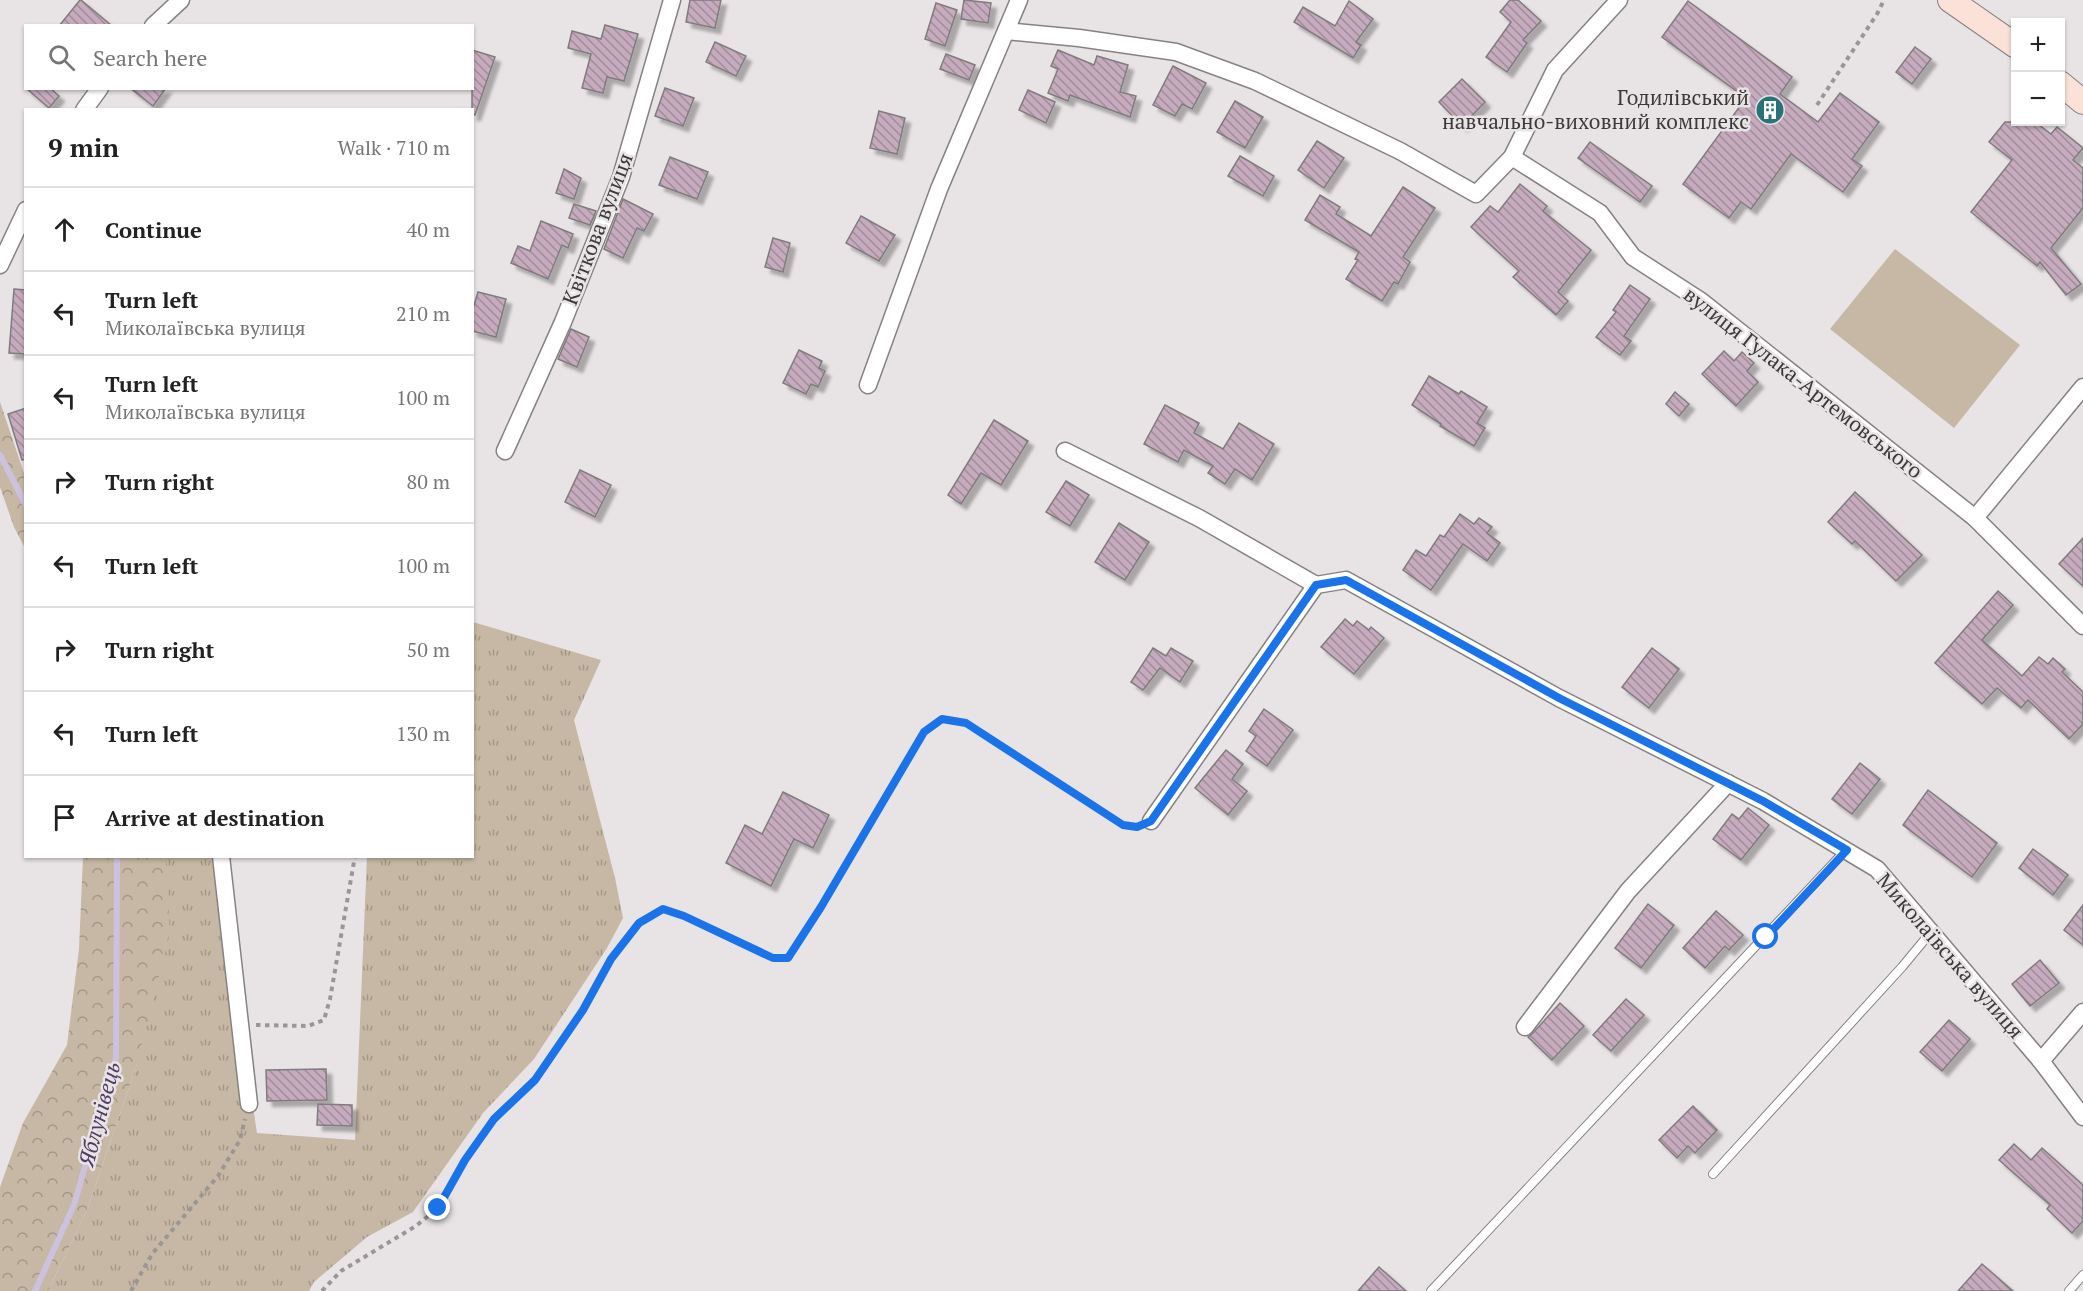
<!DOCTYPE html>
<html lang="en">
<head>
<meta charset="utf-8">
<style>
  :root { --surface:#fff; --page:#f2f2f2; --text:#222; --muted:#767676; --line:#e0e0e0 }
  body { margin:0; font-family:"PT Serif",serif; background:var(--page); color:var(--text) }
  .controls { position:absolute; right:18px; top:18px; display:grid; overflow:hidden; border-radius:0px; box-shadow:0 2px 4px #0004 }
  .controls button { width:54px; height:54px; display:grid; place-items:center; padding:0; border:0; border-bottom:2px solid var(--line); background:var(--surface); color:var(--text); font:30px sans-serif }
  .stop { position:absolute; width:18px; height:18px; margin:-14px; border:4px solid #1a73e8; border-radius:50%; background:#fff }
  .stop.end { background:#1a73e8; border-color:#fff; box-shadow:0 2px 6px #0008 }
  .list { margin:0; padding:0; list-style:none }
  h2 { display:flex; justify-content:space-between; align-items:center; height:78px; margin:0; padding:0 24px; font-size:26px }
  h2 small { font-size:20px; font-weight:400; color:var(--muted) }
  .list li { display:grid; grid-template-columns:39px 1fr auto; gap:18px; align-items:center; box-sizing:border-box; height:84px; padding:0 24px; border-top:2px solid var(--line) }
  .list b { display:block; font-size:22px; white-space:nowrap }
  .list p { margin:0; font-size:20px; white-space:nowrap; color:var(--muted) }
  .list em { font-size:20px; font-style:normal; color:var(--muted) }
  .icon { flex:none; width:33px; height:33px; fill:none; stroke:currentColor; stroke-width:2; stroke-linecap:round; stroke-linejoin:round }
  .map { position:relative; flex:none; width:2083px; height:1291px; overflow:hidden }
  .search { position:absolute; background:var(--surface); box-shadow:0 2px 4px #0004; left:24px; top:24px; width:450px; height:66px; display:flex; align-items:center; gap:15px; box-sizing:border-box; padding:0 21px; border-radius:0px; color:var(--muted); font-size:22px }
  .panel { position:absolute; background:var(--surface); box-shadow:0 2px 4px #0004; left:24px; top:108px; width:450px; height:750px; border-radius:0px }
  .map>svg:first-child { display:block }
  .grass { fill:url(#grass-tufts) }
  .forest { fill:url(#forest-crowns) }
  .pitch { fill:#c7b8a5 }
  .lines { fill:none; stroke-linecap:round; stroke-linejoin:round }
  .stream { stroke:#ccc2de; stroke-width:6 }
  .building { fill:url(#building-back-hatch); stroke:#7f7c7e; stroke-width:1.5; filter:url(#shadow) }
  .lane-casing { stroke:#868282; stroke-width:10 }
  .street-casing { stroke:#868282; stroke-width:19 }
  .secondary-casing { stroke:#868282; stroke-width:26 }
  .path { stroke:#9a9697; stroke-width:4; stroke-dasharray:4.5 4.5; stroke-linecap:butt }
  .lane { stroke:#fff; stroke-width:8 }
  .street { stroke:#fff; stroke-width:16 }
  .secondary { stroke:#fbe1d7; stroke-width:24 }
  .route { stroke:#1a73e8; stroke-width:8 }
  .labels { text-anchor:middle; stroke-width:5; stroke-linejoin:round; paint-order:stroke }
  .poi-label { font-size:21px; fill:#3b3939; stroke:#e8e3e4; text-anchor:end }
  .street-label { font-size:21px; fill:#3b3939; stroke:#e8e3e4 }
  .water-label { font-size:22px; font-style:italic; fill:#4e3d66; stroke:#e8e3e4 }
</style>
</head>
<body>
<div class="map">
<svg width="2083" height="1291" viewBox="0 0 2083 1291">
  <defs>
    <pattern id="grass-tufts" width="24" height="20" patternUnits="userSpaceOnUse" patternTransform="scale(1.5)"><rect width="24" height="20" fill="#c7b8a5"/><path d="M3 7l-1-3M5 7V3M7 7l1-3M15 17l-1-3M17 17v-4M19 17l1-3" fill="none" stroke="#a39787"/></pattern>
    <pattern id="forest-crowns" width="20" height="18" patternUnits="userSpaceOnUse" patternTransform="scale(1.5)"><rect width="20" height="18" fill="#c7b8a5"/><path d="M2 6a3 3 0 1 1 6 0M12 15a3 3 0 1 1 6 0" fill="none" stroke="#a39787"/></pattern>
    <pattern id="building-back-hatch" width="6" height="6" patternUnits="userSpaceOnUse" patternTransform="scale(1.5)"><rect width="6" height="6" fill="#c6abbe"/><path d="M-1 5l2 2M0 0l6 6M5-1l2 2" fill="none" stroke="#a28c9b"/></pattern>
    <filter id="shadow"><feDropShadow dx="5.5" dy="5.5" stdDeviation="1.5" flood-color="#0004"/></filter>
  </defs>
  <rect width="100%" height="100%" fill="#e8e3e4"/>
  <path class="grass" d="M473 622 601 660 574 720 615 878 623 918 607 948 534 1059 483 1113 413 1212 367 1237 314 1282 309 1291H48L87 1210 136 1067 166 864 163 857H227L240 1024 257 1133 355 1140 367 857 472 856Z"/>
  <g class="forest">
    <path d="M0 402 25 476V548L14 527 0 487Z"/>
    <path d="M83 857H163L166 864 170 933 136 1067 87 1210 48 1291H0V1187L23 1123 67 1045 79 949Z"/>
  </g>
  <path class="pitch" d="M1895 249 2020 345 1954 428 1830 329Z"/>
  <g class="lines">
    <g class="stream">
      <path d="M0 455 26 505"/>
      <path d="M35 1291 74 1205 116 1058 117 856"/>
    </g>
  </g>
  <g class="building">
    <path d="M80 0H81L112 26H59Z"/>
    <path d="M690 0H721L715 28 686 22Z"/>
    <path d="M964 0 991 3 988 23 961 19Z"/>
    <path d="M1510 0H1518L1541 21 1523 40 1527 43 1507 72 1486 57 1511 22 1500 12Z"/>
    <path d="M1349 1 1373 19 1356 42 1361 45 1353 58 1294 22 1303 7 1335 26Z"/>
    <path d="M1688 1 1792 77 1780 94 1818 122 1840 93 1879 122 1852 159 1862 166 1843 192 1791 154 1751 209 1741 202 1729 218 1683 184 1746 98 1662 37Z"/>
    <path d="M936 3 957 10 945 46 925 39Z"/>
    <path d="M605 25 638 34 624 81 607 77 603 93 582 88 591 54 568 48 572 31 601 39Z"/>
    <path d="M715 42 746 56 736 76 706 62Z"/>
    <path d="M1915 47 1931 59 1912 84 1896 72Z"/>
    <path d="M472 50 495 57 475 115H472Z"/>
    <path d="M1058 50 1094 65 1097 56 1128 65 1120 92 1136 96 1130 117 1070 95 1068 101 1048 93 1058 69 1051 66Z"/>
    <path d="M946 54 975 65 969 80 940 69Z"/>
    <path d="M1173 66 1206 83 1192 109 1182 104 1175 116 1153 105Z"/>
    <path d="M1462 79 1485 102 1462 126 1439 102Z"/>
    <path d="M26 88H50L59 96 49 108Z"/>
    <path d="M130 88H166L153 106Z"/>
    <path d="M665 88 694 98 683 126 655 116Z"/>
    <path d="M1028 90 1055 102 1046 123 1019 110Z"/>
    <path d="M1235 101 1263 117 1245 148 1217 132Z"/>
    <path d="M879 111 905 118 897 154 870 148Z"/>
    <path d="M2005 122H2035L2051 134 2057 127 2083 148 2073 160 2083 168V208L2051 248 2081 284 2066 295 2040 262 2037 266 1971 212 2012 160 1989 142Z"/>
    <path d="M1317 141 1344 158 1324 188 1298 170Z"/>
    <path d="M1590 142 1652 186 1640 202 1578 158Z"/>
    <path d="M1240 156 1274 176 1263 196 1228 176Z"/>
    <path d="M670 157 708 172 697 199 659 185Z"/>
    <path d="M564 169 581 178 574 199 556 193Z"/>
    <path d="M1520 184 1547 206 1543 211 1591 250 1558 292 1568 301 1556 315 1513 277 1519 271 1471 227 1490 206 1498 212Z"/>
    <path d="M1403 187 1435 208 1403 257 1410 262 1398 284 1394 282 1382 301 1346 279 1358 260 1355 259 1359 252 1305 220 1320 195 1340 207 1336 214 1371 236Z"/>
    <path d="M623 199 653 214 644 231 637 228 623 258 604 249Z"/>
    <path d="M574 204 596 211 590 225 569 218Z"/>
    <path d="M861 216 895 235 879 261 846 243Z"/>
    <path d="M541 221 573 234 568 248 562 245 548 279 511 263 518 246 530 251Z"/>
    <path d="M773 238 790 243 783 272 765 267Z"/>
    <path d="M1630 285 1650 299 1624 336 1631 341 1620 355 1596 337 1616 312 1613 310Z"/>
    <path d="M14 289 26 290V354L9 353Z"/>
    <path d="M478 292 506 299 496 337 472 331V312Z"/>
    <path d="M571 329 589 337 577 367 558 359Z"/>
    <path d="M799 350 822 361 819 368 825 371 818 387 811 384 806 394 783 383Z"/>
    <path d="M1724 351 1734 361 1742 352 1754 363 1747 371 1758 382 1736 406 1702 374Z"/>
    <path d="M1429 376 1459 394 1461 391 1487 407 1477 423 1485 428 1474 446 1440 426 1441 424 1412 405Z"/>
    <path d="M1675 392 1689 404 1679 416 1666 404Z"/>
    <path d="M1165 405 1199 423 1194 433 1223 449 1239 423 1274 444 1252 480 1235 469 1225 484 1208 473 1213 466 1184 450 1178 462 1144 444Z"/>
    <path d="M26 408V459L22 460 8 414Z"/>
    <path d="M994 420 1028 441 1001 485 981 473 961 504 948 495Z"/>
    <path d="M580 470 611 485 595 517 565 502Z"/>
    <path d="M1066 481 1089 495 1070 526 1046 512Z"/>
    <path d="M1855 492 1922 555 1896 581 1855 541 1852 544 1828 522Z"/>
    <path d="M1460 514 1474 524 1479 518 1492 527 1487 533 1500 543 1487 561 1463 544 1431 590 1403 570 1416 550 1426 556 1440 535 1444 537Z"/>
    <path d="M1119 523 1149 542 1125 580 1095 562Z"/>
    <path d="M2083 538V586L2059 564Z"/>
    <path d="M1998 591 2013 605 1982 640 2022 676 2039 657 2048 664 2053 658 2065 669 2062 672 2083 692V724L2069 739 2028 700 2021 708 1997 688 1982 704 1935 663Z"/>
    <path d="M1345 619 1353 626 1357 621 1369 630 1371 627 1384 638 1354 674 1321 647Z"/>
    <path d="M1153 648 1166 656 1171 648 1193 661 1180 682 1160 668 1143 690 1131 682Z"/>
    <path d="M1652 648 1679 669 1649 708 1622 687Z"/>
    <path d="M1264 709 1293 730 1267 766 1246 751 1256 736 1249 731Z"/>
    <path d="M1226 750 1243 764 1232 779 1247 791 1228 815 1195 788Z"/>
    <path d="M1860 763 1880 779 1852 814 1832 799Z"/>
    <path d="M1928 790 1997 843 1972 877 1903 825Z"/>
    <path d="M783 792 829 815 813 848 794 839 771 886 726 863 745 825 762 834Z"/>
    <path d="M1748 808 1769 825 1741 860 1713 839 1732 814 1739 819Z"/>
    <path d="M2033 849 2068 875 2053 895 2019 868Z"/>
    <path d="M1648 904 1674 925 1641 968 1615 948Z"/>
    <path d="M2083 905V945L2064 930Z"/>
    <path d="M1716 911 1743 935 1729 950 1725 946 1705 968 1683 948Z"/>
    <path d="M2040 960 2059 983 2030 1006 2012 984Z"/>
    <path d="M1626 999 1644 1015 1611 1051 1593 1035Z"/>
    <path d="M1560 1003 1584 1026 1552 1060 1528 1037 1533 1033Z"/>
    <path d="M1949 1020 1970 1039 1942 1071 1920 1052Z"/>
    <path d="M326 1069 327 1100 267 1101 266 1070Z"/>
    <path d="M318 1104 352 1105V1126L317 1125Z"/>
    <path d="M1693 1106 1717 1130 1695 1153 1688 1146 1677 1158 1659 1140Z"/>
    <path d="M2014 1144 2031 1160 2042 1148 2083 1185V1221L2072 1233 2047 1209 2050 1205 1999 1160Z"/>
    <path d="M1982 1264 2013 1291H1958Z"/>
    <path d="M1379 1267 1406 1291H1358Z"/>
  </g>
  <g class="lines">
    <g class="lane-casing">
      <g id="lane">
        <path d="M1713 1174 1902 967 1931 932"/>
        <path d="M1431 1291 1846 850"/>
        <path d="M2069 1291 2083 1275"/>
      </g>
    </g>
    <g class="street-casing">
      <g id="street">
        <path d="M153 26 181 0"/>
        <path d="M1006 31 1079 38 1176 52 1255 81 1400 151 1476 194 1512 157 1555 70 1619 0"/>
        <path d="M84 110 100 88"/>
        <path d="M1512 157 1600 213 1633 257 1701 301 1975 518 2083 626"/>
        <path d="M0 265 26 210"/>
        <path d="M868 385 939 189 1019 0"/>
        <path d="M505 451 563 322 621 177 672 0"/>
        <path d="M1065 451 1199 518 1316 585"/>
        <path d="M1975 518 2083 387"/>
        <path d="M1151 821 1316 585 1346 580 1559 698 1763 801 1877 869 2041 1061 2083 1117"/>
        <path d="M221 856 249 1104"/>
        <path d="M1525 1027 1628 891 1728 783"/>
        <path d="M2041 1061 2083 1012"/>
      </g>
    </g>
    <g class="secondary-casing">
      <g id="secondary">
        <path d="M1950 0 2016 46"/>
        <path d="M2060 83 2083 102"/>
      </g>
    </g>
    <g class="path">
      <path d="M1817 105 1877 14 1884 0"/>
      <path d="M256 1025 308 1026 324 1020 330 999 355 856"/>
      <path d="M131 1291 152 1254 218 1176 240 1140 245 1119"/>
      <path d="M322 1291 341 1271 416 1226 438 1208 465 1160 494 1119 535 1080 583 1010 611 959 639 923 663 909 684 916 773 958H788L821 907 924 732 942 719 966 723 1123 825 1135 827"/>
    </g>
    <use href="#lane" class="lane"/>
    <use href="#street" class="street"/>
    <use href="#secondary" class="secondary"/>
  </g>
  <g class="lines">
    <path class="route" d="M438 1208 465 1160 494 1119 535 1080 583 1010 611 959 639 923 663 909 684 916 773 958H788L821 907 924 732 942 719 966 723 1123 825 1137 827 1151 821 1316 585 1346 580 1559 698 1763 801 1847 850 1766 937"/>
  </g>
  <defs>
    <g id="building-disc" transform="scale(1.5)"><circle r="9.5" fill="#297279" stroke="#e8e3e4"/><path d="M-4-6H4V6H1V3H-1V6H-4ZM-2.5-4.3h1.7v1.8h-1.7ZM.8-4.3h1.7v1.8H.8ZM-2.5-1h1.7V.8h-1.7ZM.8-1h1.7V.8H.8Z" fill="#fff"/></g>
  </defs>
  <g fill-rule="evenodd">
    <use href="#building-disc" x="1770" y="110"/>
  </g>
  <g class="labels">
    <g class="poi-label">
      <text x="1749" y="105">Годилівський<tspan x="1749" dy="24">навчально-виховний комплекс</tspan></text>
    </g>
    <g class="street-label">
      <text transform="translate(598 229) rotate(-69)" y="7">Квіткова вулиця</text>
      <text transform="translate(1803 383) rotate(38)" y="7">вулиця Гулака-Артемовського</text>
      <text transform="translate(1950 956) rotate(49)" y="7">Миколаївська вулиця</text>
    </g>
    <g class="water-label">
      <text transform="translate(99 1114) rotate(-75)" y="8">Яблунівець</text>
    </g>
  </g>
</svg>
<div class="controls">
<button>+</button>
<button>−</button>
</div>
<div class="stop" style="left:1766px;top:937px"></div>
<div class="stop end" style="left:438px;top:1208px"></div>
<div class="search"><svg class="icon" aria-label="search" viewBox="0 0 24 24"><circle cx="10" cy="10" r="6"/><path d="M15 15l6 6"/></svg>Search here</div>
<section class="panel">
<h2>9 min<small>Walk · 710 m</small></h2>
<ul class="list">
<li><svg class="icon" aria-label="ahead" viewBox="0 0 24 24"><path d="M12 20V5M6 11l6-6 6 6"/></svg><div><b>Continue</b></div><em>40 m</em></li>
<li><svg class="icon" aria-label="left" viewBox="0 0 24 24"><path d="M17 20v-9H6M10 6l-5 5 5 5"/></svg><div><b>Turn left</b><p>Миколаївська вулиця</p></div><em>210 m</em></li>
<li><svg class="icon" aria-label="left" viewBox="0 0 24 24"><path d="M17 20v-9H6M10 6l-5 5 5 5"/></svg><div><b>Turn left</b><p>Миколаївська вулиця</p></div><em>100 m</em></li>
<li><svg class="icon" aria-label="right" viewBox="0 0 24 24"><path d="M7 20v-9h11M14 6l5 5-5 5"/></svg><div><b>Turn right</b></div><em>80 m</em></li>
<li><svg class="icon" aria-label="left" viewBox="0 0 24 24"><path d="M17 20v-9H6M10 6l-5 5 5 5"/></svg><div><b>Turn left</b></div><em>100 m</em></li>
<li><svg class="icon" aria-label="right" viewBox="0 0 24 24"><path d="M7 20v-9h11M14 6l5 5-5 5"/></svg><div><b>Turn right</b></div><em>50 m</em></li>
<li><svg class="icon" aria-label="left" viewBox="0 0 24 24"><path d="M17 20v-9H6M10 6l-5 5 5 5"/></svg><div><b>Turn left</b></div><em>130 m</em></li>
<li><svg class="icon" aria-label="arrive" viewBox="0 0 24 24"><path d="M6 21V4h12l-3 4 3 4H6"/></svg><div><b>Arrive at destination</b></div></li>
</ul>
</section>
</div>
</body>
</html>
